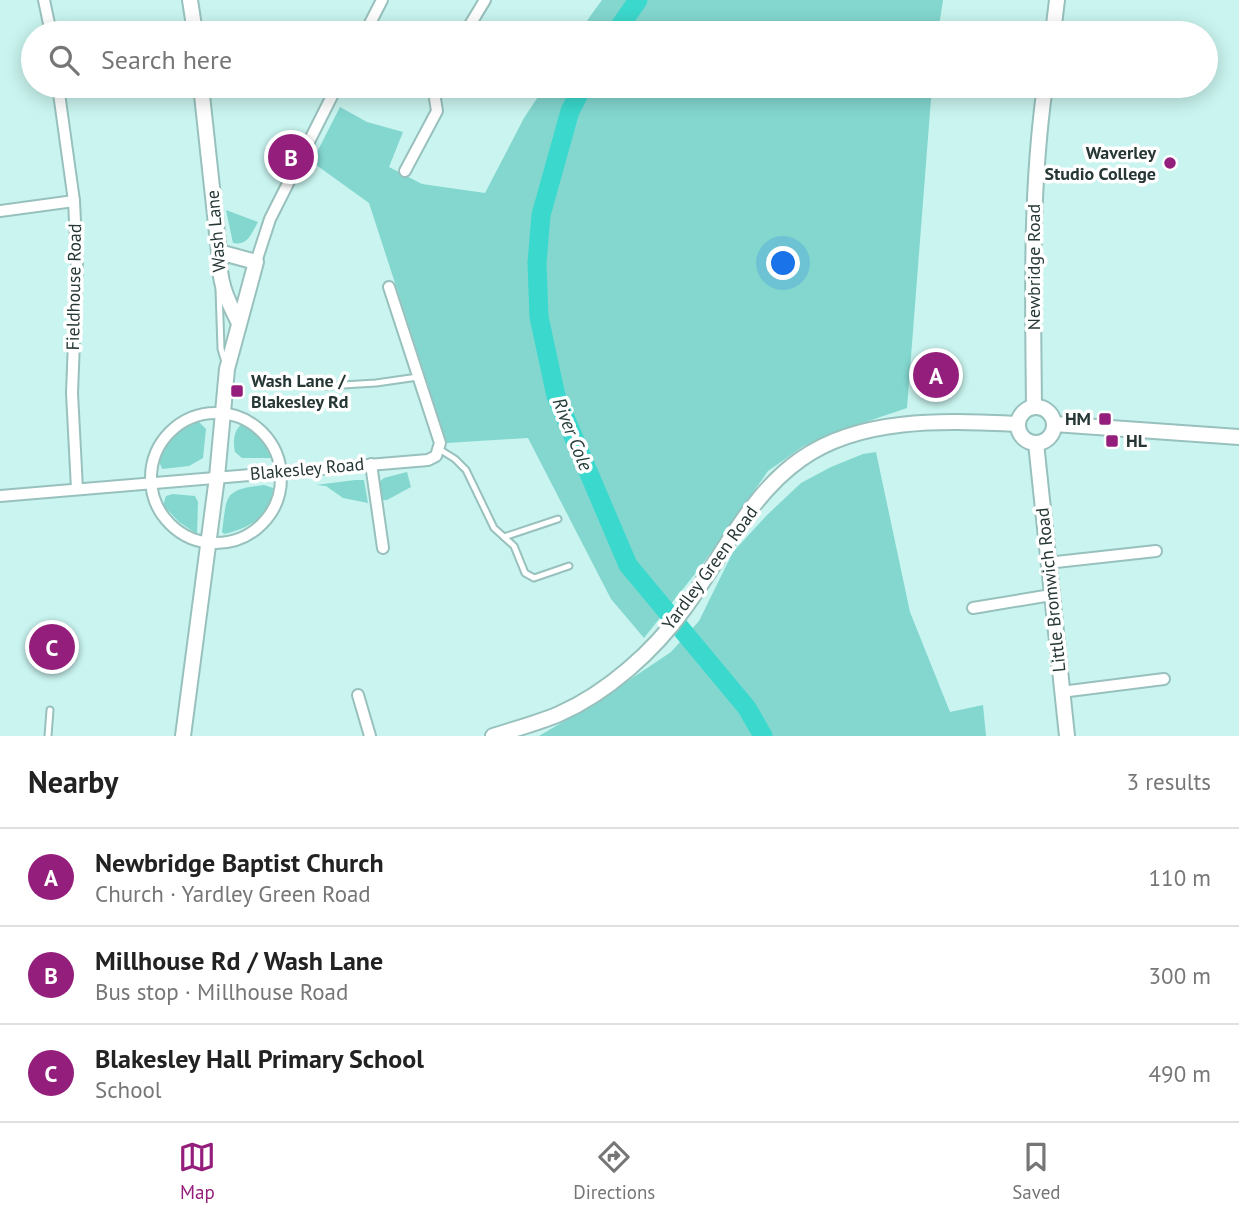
<!DOCTYPE html>
<html lang="en">
<head>
<meta charset="utf-8">
<style>
  :root { --surface:#fff; --page:#f2f2f2; --text:#222; --muted:#767676; --line:#e0e0e0; --accent:#941e7b }
  body { margin:0; font-family:"PT Sans",sans-serif; background:var(--page); color:var(--text) }
  .you { position:absolute; left:784px; top:264px; width:24px; height:24px; margin:-18px; border:5px solid #fff; border-radius:50%; background:#1a73e8; box-shadow:0 0 0 10px #1a73e833 }
  .badge { display:grid; place-items:center; width:46px; height:46px; border-radius:50%; background:var(--accent); color:#fff; font-size:23px; font-weight:700 }
  .pin { position:absolute; translate:-50% -50%; border:4px solid #fff; box-shadow:0 2px 7px #0006 }
  .list { margin:0; padding:0; list-style:none }
  h2 { display:flex; justify-content:space-between; align-items:center; height:91px; margin:0; padding:0 28px; font-size:30px }
  h2 small { font-size:23px; font-weight:400; color:var(--muted) }
  .list li { display:grid; grid-template-columns:46px 1fr auto; gap:21px; align-items:center; box-sizing:border-box; height:98px; padding:0 28px; border-top:2px solid var(--line) }
  .list b { display:block; font-size:26px; white-space:nowrap }
  .list p { margin:0; font-size:23px; white-space:nowrap; color:var(--muted) }
  .list em { font-size:23px; font-style:normal; color:var(--muted) }
  .icon { flex:none; width:38px; height:38px; fill:none; stroke:currentColor; stroke-width:2; stroke-linecap:round; stroke-linejoin:round }
  .map { position:relative; flex:none; width:1239px; height:736px; overflow:hidden }
  .search { position:absolute; background:var(--surface); box-shadow:0 4px 18px #0003; left:21px; right:21px; top:21px; height:77px; display:flex; align-items:center; gap:18px; box-sizing:border-box; padding:0 24px; border-radius:38px; color:var(--muted); font-size:26px }
  .sheet { height:385px; background:var(--surface) }
  nav { display:flex; justify-content:space-around; align-items:center; box-sizing:border-box; height:98px; border-top:2px solid var(--line); background:var(--surface); font-size:19px; color:var(--muted) }
  nav a { display:grid; justify-items:center; gap:4px }
  nav .on { color:var(--accent) }
  .map>svg:first-child { display:block }
  .green { fill:#83d7cf }
  .lines { fill:none; stroke-linecap:round; stroke-linejoin:round }
  .river { stroke:#3bd8cd; stroke-width:19 }
  .service-casing { stroke:#98c1bd; stroke-width:9 }
  .minor-casing { stroke:#98c1bd; stroke-width:14 }
  .tertiary-casing { stroke:#98c1bd; stroke-width:18 }
  .service { stroke:#fff; stroke-width:5 }
  .minor { stroke:#fff; stroke-width:10 }
  .tertiary { stroke:#fff; stroke-width:14 }
  .poi-dot { fill:#941e7b; stroke:#fff; stroke-width:2.5 }
  .labels { text-anchor:middle; stroke-width:7; stroke-linejoin:round; paint-order:stroke }
  .poi-label { font-size:18px; font-weight:bold; fill:#263735; stroke:#fff; text-anchor:end }
  .street-label { font-size:18px; fill:#263735; stroke:#fff }
  .water-label { font-size:19px; font-style:italic; fill:#253e3b; stroke:#fff }
</style>
</head>
<body>
<div class="map">
<svg width="1239" height="736" viewBox="0 0 1239 736">
  <rect width="100%" height="100%" fill="#c9f4ef"/>
  <g class="green">
    <path d="M602 0H943L938 33H578Z"/>
    <path d="M545 86H932L907 408 833 433 802 447 768 471 702 565 644 638 611 599 528 438 447 443 369 203 312 162 340 107 367 122 403 132 389 167 422 184 485 193 524 118Z"/>
    <path d="M226 210 258 222C251 234 248 246 233 243Z"/>
    <path d="M195 421 199 422 206 429 203 458 189 466 162 469 159 461C169 440 174 432 195 421Z"/>
    <path d="M242 424C257 429 264 443 271 458H242L235 452C233 442 233 431 242 424Z"/>
    <path d="M876 452 910 612 950 712 983 705 986 736H539L595 703 671 652 699 621 733 552 767 515 801 483 831 467 863 454Z"/>
    <path d="M407 472 411 487 387 500H382L379 482 384 478Z"/>
    <path d="M355 480H364L368 503 343 498 326 486 316 485Z"/>
    <path d="M264 485 273 488C272 516 249 528 224 534L222 532C227 494 224 490 264 485Z"/>
    <path d="M173 494 195 496 198 502 197 534 179 522 163 505 166 496Z"/>
  </g>
  <g class="lines">
    <g class="river">
      <path d="M615 33 638 0"/>
      <path d="M583 86 570 111 541 215 537 263 539 317 556 396 628 565 747 708 763 736"/>
    </g>
    <g class="service-casing">
      <g id="service">
        <path d="M219 289 221 349 225 362"/>
        <path d="M321 380 326 386 376 383 418 377"/>
        <path d="M439 449 455 459 466 470 494 528 514 546 525 573 534 578 569 566"/>
        <path d="M504 537 558 519"/>
        <path d="M48 736 50 710"/>
      </g>
    </g>
    <g class="minor-casing">
      <g id="minor">
        <path d="M44 0 51 33"/>
        <path d="M365 33 382 0"/>
        <path d="M465 33 485 0"/>
        <path d="M58 86 74 201 77 263 72 393 77 489"/>
        <path d="M405 171 437 111 433 86"/>
        <path d="M0 211 74 201"/>
        <path d="M256 262 270 219 337 86"/>
        <circle cx="216" cy="478" r="65"/>
        <path d="M371 464 383 548"/>
        <path d="M0 496 428 460 436 456 440 443 389 287"/>
        <path d="M1047 563 1156 551"/>
        <path d="M973 608 1051 595"/>
        <path d="M1061 692 1164 679"/>
        <path d="M358 695 370 736"/>
      </g>
    </g>
    <g class="tertiary-casing">
      <g id="tertiary">
        <path d="M190 0 195 33"/>
        <path d="M1053 33 1057 0"/>
        <path d="M201 86 219 252C219 282 225 296 239 323"/>
        <circle cx="1036" cy="425" r="18"/>
        <path d="M1034 407C1033 299 1030 193 1045 86"/>
        <path d="M1054 424 1239 437"/>
        <path d="M1036 443 1067 736"/>
        <path d="M183 736 217 477 227 369 256 262 219 252"/>
        <path d="M493 736C515 729 538 723 559 714 607 693 654 651 684 609 721 559 748 496 801 459 862 416 947 421 1018 424"/>
      </g>
    </g>
    <use href="#service" class="service"/>
    <use href="#minor" class="minor"/>
    <use href="#tertiary" class="tertiary"/>
  </g>
  <g class="poi-dot">
    <circle cx="1170" cy="163" r="7"/>
    <rect x="230" y="384" width="14" height="14" rx="3.5"/>
    <rect x="1098" y="412" width="14" height="14" rx="3.5"/>
    <rect x="1105" y="434" width="14" height="14" rx="3.5"/>
  </g>
  <g class="labels">
    <g class="poi-label">
      <text x="1156" y="159">Waverley<tspan x="1156" dy="21">Studio College</tspan></text>
      <text x="251" y="387" text-anchor="start">Wash Lane /<tspan x="251" dy="21">Blakesley Rd</tspan></text>
      <text x="1091" y="425">HM</text>
      <text x="1126" y="447" text-anchor="start">HL</text>
    </g>
    <g class="street-label">
      <text transform="translate(216 231) rotate(-95)" y="6">Wash Lane</text>
      <text transform="translate(1034 267) rotate(-90)" y="6">Newbridge Road</text>
      <text transform="translate(74 287) rotate(-89)" y="6">Fieldhouse Road</text>
      <text transform="translate(307 469) rotate(-5)" y="6">Blakesley Road</text>
      <text transform="translate(710 568) rotate(-54)" y="6">Yardley Green Road</text>
      <text transform="translate(1051 590) rotate(-96)" y="6">Little Bromwich Road</text>
    </g>
    <g class="water-label">
      <text transform="translate(573 434) rotate(68)" y="7">River Cole</text>
    </g>
  </g>
</svg>
<div class="you"></div>
<div class="pin badge" style="left:936px;top:375px">A</div>
<div class="pin badge" style="left:291px;top:157px">B</div>
<div class="pin badge" style="left:52px;top:647px">C</div>
<div class="search"><svg class="icon" aria-label="search" viewBox="0 0 24 24"><circle cx="10" cy="10" r="6"/><path d="M15 15l6 6"/></svg>Search here</div>
</div>
<section class="sheet">
<h2>Nearby<small>3 results</small></h2>
<ul class="list">
<li><span class="badge">A</span><div><b>Newbridge Baptist Church</b><p>Church · Yardley Green Road</p></div><em>110 m</em></li>
<li><span class="badge">B</span><div><b>Millhouse Rd / Wash Lane</b><p>Bus stop · Millhouse Road</p></div><em>300 m</em></li>
<li><span class="badge">C</span><div><b>Blakesley Hall Primary School</b><p>School</p></div><em>490 m</em></li>
</ul>
</section>
<nav>
<a class="on"><svg class="icon" aria-label="map" viewBox="0 0 24 24"><path d="M3 6l6-2 6 2 6-2v14l-6 2-6-2-6 2zM9 4v14M15 6v14"/></svg>Map</a>
<a><svg class="icon" aria-label="directions" viewBox="0 0 24 24"><path d="M12 3l9 9-9 9-9-9zM9 14v-3h6M13 9l2 2-2 2"/></svg>Directions</a>
<a><svg class="icon" aria-label="saved" viewBox="0 0 24 24"><path d="M7 4h10v16l-5-4-5 4z"/></svg>Saved</a>
</nav>
</body>
</html>
